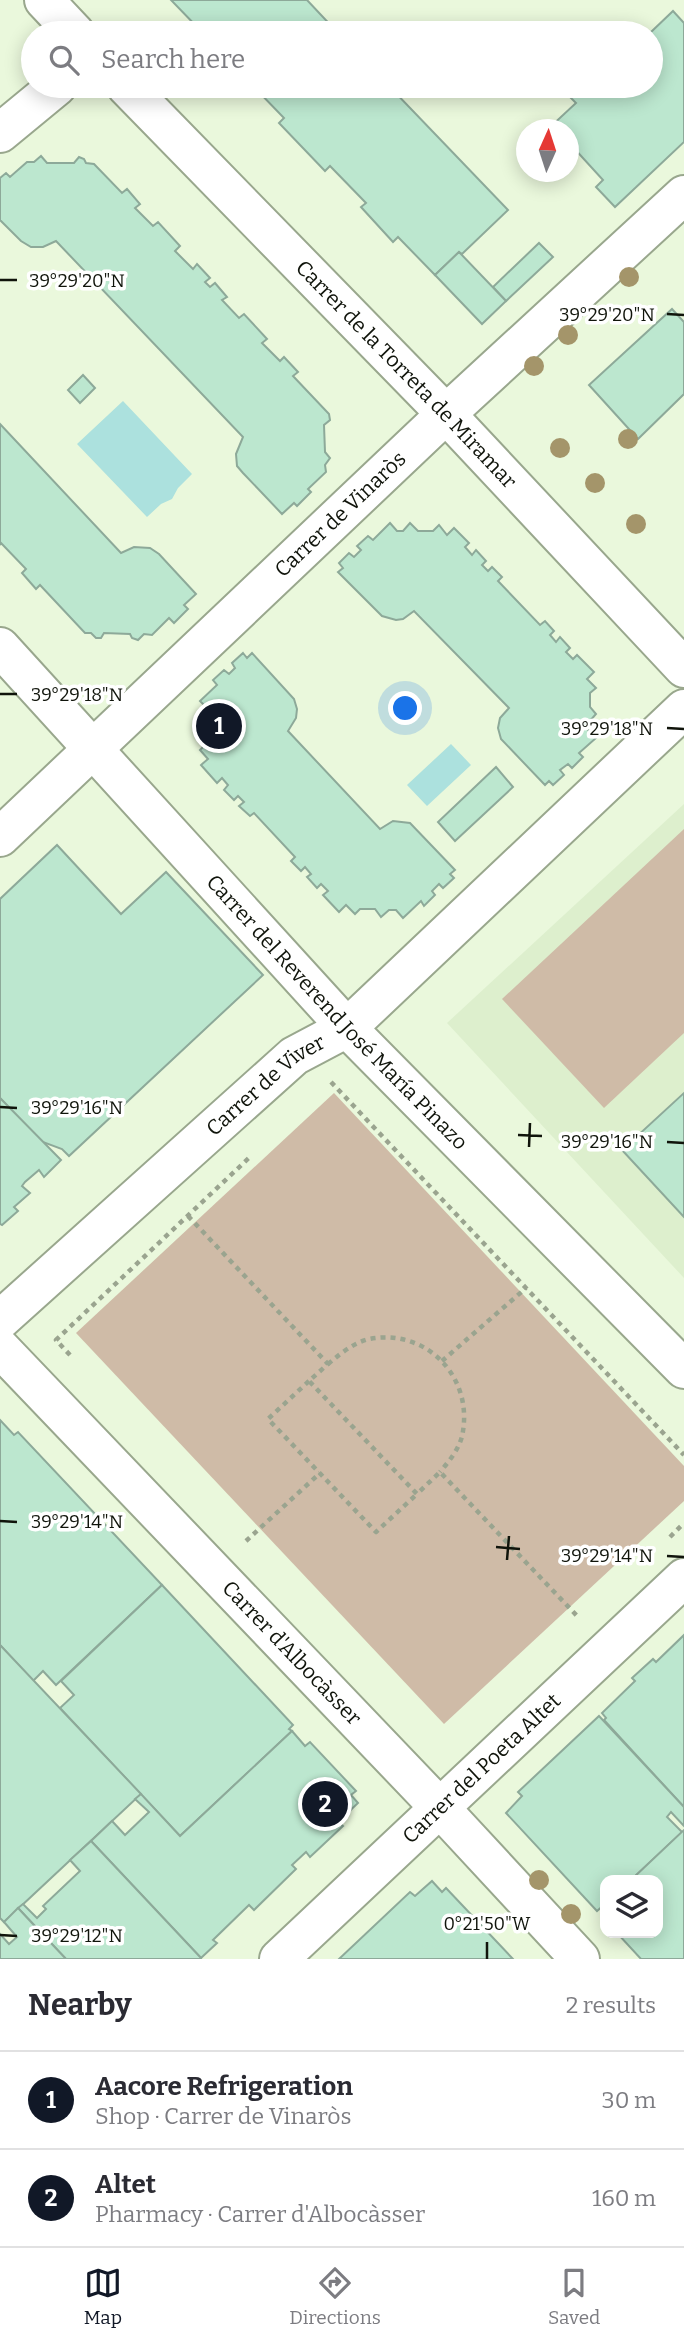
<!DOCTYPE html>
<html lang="en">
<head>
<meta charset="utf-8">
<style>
  :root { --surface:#fff; --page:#f2f2f3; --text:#2b2b33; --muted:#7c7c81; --line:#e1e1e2; --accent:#111827 }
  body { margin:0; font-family:Bitter,serif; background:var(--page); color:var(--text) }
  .controls { position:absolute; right:21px; bottom:21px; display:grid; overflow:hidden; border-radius:14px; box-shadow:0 4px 18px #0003 }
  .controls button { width:63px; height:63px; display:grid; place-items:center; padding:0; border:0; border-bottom:2px solid var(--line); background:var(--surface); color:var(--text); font:35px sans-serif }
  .compass { position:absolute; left:516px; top:119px; width:63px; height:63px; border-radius:50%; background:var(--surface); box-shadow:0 4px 18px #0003; rotate:3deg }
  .you { position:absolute; left:406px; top:709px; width:24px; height:24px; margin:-18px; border:5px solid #fff; border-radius:50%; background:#1a73e8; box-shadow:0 0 0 10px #1a73e833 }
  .badge { display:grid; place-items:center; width:46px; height:46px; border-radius:50%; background:var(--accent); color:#fff; font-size:23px; font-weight:700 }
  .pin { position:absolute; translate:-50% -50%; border:4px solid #fff; box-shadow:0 2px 7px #0006 }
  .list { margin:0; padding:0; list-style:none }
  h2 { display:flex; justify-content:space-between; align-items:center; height:91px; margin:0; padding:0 28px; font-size:30px }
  h2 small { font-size:23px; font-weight:400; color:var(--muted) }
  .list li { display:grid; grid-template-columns:46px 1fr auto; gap:21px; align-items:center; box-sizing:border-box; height:98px; padding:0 28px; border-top:2px solid var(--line) }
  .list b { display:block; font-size:26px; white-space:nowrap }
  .list p { margin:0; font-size:23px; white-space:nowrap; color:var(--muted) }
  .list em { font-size:23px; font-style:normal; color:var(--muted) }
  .icon { flex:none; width:38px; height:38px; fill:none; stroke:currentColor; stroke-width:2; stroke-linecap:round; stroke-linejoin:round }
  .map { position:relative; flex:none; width:684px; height:1959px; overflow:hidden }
  .search { position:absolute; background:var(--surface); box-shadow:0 4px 18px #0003; left:21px; right:21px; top:21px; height:77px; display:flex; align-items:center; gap:18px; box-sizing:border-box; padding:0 24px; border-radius:38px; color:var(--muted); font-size:26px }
  .sheet { height:287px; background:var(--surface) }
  nav { display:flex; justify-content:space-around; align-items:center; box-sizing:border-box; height:98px; border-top:2px solid var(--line); background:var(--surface); font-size:19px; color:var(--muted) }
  nav a { display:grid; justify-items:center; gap:4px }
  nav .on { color:var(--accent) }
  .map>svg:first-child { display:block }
  .built { fill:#ddefcd }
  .green { fill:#cfbba7 }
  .water { fill:#ace1de }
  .building { fill:#bce7cf; stroke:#8da999; stroke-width:2 }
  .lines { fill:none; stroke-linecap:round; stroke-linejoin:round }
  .minor-casing { stroke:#99a78d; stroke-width:42 }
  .path { stroke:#9aa48f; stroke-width:4.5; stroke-dasharray:5 5; stroke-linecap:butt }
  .minor { stroke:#fff; stroke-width:38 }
  .tree { fill:#a4956a }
  .ticks { fill:none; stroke:#10140b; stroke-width:2.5 }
  .labels { text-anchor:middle; stroke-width:7; stroke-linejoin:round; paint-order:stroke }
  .street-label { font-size:21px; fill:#10140b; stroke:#fff }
  .ticks-label { font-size:18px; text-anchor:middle; fill:#10140b; stroke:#fff; stroke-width:7; stroke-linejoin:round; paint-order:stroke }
</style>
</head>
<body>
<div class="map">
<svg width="684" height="1959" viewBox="0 0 684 1959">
  <rect width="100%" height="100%" fill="#eaf8dc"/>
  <path class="built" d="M684 804V1278L447 1023Z"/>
  <g class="green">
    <path d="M684 829V1033L604 1108 502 999Z"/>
    <path d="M334 1093 684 1466V1501L444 1724 76 1333Z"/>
  </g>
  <g class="water">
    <path d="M123 401 192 474 178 488 172 499 161 504 147 517 77 444Z"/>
    <path d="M451 744 471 765 427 806 407 785Z"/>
  </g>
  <g class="building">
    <path d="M171 0H307L338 33H196L200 30Z"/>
    <path d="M673 11 684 23V142L615 207 596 187 603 180 572 146 568 150V130L548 129 576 103 571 98 584 86H651L650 33Z"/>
    <path d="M253 86H389L508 210 462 254 459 252 435 275 398 237 393 242 361 207 366 203 330 166 325 171 279 123 284 118Z"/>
    <path d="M41 156 47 163H74L79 157 84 159 86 163 94 164 122 193 127 189 140 204 135 208 153 226 158 222 180 246 175 251 193 269 197 264 210 278 205 282 210 287 215 283 227 297 222 300 239 318 244 314 267 339 262 343 280 361 284 357 298 372 293 376 329 414 330 420 324 425 325 452 330 458 325 465 326 472 308 489 311 492 297 506 294 503 282 514 243 473 237 466 236 454 243 437 56 241 43 247H31L21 241 0 220V178L6 173 10 177 27 162H34Z"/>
    <path d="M539 243 553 257 506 301 493 287Z"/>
    <path d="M459 252 506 301 482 324 435 275Z"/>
    <path d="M672 309 684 322V394L638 439 589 385Z"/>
    <path d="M83 375 95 388 80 403 68 390Z"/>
    <path d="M0 424 121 553 134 547 150 548 159 554 196 594 184 605 188 609 174 623 169 618 152 635 144 634 138 640 132 638 130 634 104 633 101 638H96L91 633H85L40 585 36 589 22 573 26 569 1 543 0 545Z"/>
    <path d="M390 523 397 531H403L410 523 418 531H433L439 525 447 535 454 528 469 543 465 547 472 555 476 550 486 561 482 565 488 571 492 567 502 577 498 581 540 625 545 621 554 631 550 635 556 642 560 637 570 648 566 652 573 659 577 655 594 672 587 679 596 688 590 693V707L596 714 589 722 588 730 596 738 579 753 583 757 572 768 568 764 560 770 564 775 553 785 549 781 545 785 501 739 498 728 500 718 509 708 414 611 403 619 396 620 382 616 338 572 343 568 339 563 349 553 354 557 361 550 357 546 368 536 373 540Z"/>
    <path d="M243 653 247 658 252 653 294 699 297 709 296 718 288 731 380 829 393 821 410 823 455 870 450 874 454 878 443 888 439 884 432 891 435 895 424 906 421 901 403 918 396 910H389L381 917 375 909H360L355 914 346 905 339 912 323 895 328 891 321 884 317 888 307 877 311 874 305 867 301 871 291 861 295 857 254 813 250 816 239 806 244 802 238 796 234 800 224 790 228 785 222 778 217 783 201 765 208 759 200 750 205 745 206 731 199 723 207 716V708L200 701 217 685 213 680 224 670 229 674 235 668 232 663Z"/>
    <path d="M496 767 513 787 455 841 438 822Z"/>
    <path d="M57 845 121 914 166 872 263 975 69 1156 62 1149 40 1141 0 1098V899Z"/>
    <path d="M684 1093V1217L622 1150Z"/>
    <path d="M0 1098 61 1160 44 1177 39 1170 25 1182 22 1186 30 1193 14 1207 18 1211 2 1225 0 1224Z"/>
    <path d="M0 1420 14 1435 18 1432 162 1585 56 1685 43 1671 33 1681 0 1645Z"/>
    <path d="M162 1585 293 1725 289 1729 292 1731 180 1836 60 1708 74 1695 61 1681Z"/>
    <path d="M684 1635V1807L604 1720 606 1718 602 1713 635 1681 632 1678 653 1659 656 1662Z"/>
    <path d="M0 1645 141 1794 4 1922 0 1918Z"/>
    <path d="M599 1716 684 1807V1826L671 1812 667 1817 682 1832 631 1880H605V1904L597 1911 506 1813 522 1796 518 1792Z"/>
    <path d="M292 1731 305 1746 310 1742 356 1791 351 1795 358 1803 338 1822 343 1826 310 1857 306 1852 292 1865 296 1869 254 1910 249 1905 213 1940 217 1943 201 1958 91 1841 112 1821 125 1835 149 1812 135 1799 141 1794 180 1836Z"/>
    <path d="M684 1830V1959H641L617 1933H658V1880H631Z"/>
    <path d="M91 1841 201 1958 200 1959H66L18 1908 23 1904 37 1918 46 1909 43 1906 80 1871 70 1860Z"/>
    <path d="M432 1881 442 1892 446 1888 513 1959H339L410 1892 415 1896Z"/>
    <path d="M18 1908 32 1923 66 1959H0V1934L9 1944 17 1937 4 1922Z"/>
  </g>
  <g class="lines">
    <g class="minor-casing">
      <g id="minor">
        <path d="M44 0 75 33"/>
        <path id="s1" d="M126 86 446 414 684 668"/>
        <path d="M0 133 57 86"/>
        <path id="s2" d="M0 647 347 1028 684 1369"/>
        <path id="s3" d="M0 837 446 414 684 195"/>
        <path id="s4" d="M0 1320 294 1056 347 1028 684 709"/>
        <path id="s5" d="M0 1348 440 1808 580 1959"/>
        <path id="s6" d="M279 1959 684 1578"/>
      </g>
    </g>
    <g class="path">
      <path d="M331 1082 684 1455"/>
      <path d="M188 1216 328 1364 309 1381 417 1494 440 1472 579 1618"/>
      <path d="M70 1355 56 1340 251 1156"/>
      <path d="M442 1361 526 1288"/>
      <path d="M328 1364C340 1354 353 1343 369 1339 425 1328 472 1375 463 1431 461 1447 450 1460 440 1472"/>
      <path d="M309 1381 268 1419 376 1532 417 1494"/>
      <path d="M670 1537 684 1523"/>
      <path d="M246 1541 320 1473"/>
    </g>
    <use href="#minor" class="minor"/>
  </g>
  <g class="tree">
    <circle cx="629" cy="277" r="10"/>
    <circle cx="568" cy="335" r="10"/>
    <circle cx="534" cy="366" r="10"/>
    <circle cx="628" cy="439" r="10"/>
    <circle cx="560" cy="448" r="10"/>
    <circle cx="595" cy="483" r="10"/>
    <circle cx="636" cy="524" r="10"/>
    <circle cx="539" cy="1880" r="10"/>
    <circle cx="571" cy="1914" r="10"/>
  </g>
  <path class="ticks" d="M0 280H17M667 314 684 315M0 694H17M667 728 684 729M0 1107 17 1108M518 1135 542 1136M667 1142 684 1143M529 1147 530 1123M0 1521 17 1522M496 1547 520 1549M667 1556 684 1557M507 1560 509 1536M0 1935 17 1936M487 1959V1942"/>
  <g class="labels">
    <g class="street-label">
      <text dy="7" stroke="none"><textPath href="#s1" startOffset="402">Carrer de la Torreta de Miramar</textPath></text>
      <text dy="7" stroke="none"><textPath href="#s3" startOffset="469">Carrer de Vinaròs</textPath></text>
      <text dy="7" stroke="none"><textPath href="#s2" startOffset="497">Carrer del Reverend José María Pinazo</textPath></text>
      <text dy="7" stroke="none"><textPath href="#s4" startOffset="355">Carrer de Viver</textPath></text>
      <text dy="7" stroke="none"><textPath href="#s5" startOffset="422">Carrer d'Albocàsser</textPath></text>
      <text dy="7" stroke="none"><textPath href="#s6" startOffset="278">Carrer del Poeta Altet</textPath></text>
    </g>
  </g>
  <g class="ticks-label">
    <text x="77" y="287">39°29'20"N</text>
    <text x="607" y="321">39°29'20"N</text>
    <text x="77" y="701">39°29'18"N</text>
    <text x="607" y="735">39°29'18"N</text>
    <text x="77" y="1114">39°29'16"N</text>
    <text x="607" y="1148">39°29'16"N</text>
    <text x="77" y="1528">39°29'14"N</text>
    <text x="607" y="1562">39°29'14"N</text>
    <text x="487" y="1930">0°21'50"W</text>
    <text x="77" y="1942">39°29'12"N</text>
  </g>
</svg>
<div class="controls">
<button><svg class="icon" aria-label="layers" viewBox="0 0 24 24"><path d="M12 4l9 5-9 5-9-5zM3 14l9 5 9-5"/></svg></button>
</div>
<svg class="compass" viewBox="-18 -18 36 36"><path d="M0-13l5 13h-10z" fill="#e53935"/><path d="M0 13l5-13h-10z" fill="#7c7c81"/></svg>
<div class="you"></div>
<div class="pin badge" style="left:219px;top:726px">1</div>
<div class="pin badge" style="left:325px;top:1804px">2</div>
<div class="search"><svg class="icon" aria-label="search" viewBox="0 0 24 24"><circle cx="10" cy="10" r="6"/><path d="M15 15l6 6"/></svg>Search here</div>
</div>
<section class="sheet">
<h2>Nearby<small>2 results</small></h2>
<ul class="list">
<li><span class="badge">1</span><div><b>Aacore Refrigeration</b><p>Shop · Carrer de Vinaròs</p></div><em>30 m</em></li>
<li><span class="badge">2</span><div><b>Altet</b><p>Pharmacy · Carrer d'Albocàsser</p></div><em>160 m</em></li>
</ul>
</section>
<nav>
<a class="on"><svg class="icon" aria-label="map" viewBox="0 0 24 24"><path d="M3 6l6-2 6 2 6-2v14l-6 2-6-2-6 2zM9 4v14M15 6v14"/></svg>Map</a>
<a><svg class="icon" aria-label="directions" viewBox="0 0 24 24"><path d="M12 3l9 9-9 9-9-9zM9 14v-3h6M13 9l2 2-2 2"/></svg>Directions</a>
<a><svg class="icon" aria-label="saved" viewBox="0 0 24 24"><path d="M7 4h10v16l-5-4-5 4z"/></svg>Saved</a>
</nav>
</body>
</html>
